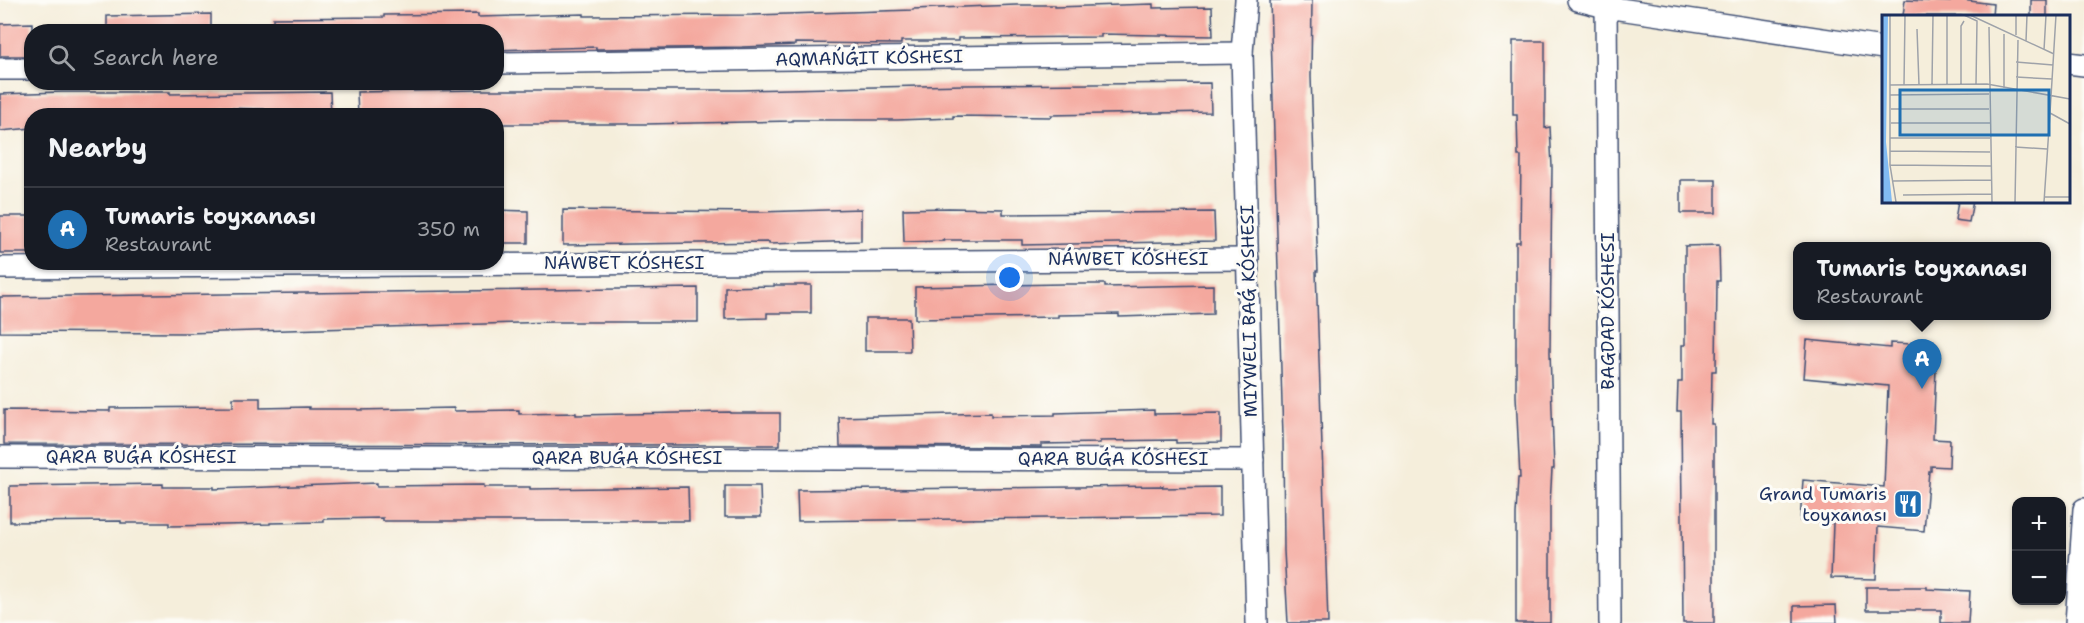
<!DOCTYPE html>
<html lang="en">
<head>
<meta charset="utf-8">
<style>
  :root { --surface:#171b24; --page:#242831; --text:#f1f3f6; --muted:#9ea1a6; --line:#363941; --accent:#1f6fb2 }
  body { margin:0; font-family:"Shantell Sans",sans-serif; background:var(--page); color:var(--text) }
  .controls { position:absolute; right:18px; bottom:18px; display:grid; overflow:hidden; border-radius:12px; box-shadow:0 2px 4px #0004 }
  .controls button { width:54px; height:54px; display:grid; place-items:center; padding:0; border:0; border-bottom:2px solid var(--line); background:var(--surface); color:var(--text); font:30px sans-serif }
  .you { position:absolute; left:1010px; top:278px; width:21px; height:21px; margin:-15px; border:4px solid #fff; border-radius:50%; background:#1a73e8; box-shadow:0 0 0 9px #1a73e833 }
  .badge { display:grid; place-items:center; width:39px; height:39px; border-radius:50%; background:var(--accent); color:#fff; font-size:20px; font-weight:700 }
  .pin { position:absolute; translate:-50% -50px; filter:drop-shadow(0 2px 3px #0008) }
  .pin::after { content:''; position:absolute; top:32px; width:21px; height:18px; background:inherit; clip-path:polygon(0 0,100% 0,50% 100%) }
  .popup { position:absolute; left:1793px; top:242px; width:258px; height:78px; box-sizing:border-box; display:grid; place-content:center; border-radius:12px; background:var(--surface); filter:drop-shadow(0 2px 4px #0005); font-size:20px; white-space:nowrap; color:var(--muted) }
  .popup b { font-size:22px; color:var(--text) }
  .popup::after { content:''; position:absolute; left:50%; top:100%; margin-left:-12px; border:12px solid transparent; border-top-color:var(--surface) }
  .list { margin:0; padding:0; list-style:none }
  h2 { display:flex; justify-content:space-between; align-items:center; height:78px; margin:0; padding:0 24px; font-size:26px }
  h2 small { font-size:20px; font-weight:400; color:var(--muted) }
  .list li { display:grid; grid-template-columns:39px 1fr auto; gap:18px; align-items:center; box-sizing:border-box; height:84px; padding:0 24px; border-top:2px solid var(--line) }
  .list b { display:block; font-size:22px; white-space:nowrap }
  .list p { margin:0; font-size:20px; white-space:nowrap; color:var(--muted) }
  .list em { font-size:20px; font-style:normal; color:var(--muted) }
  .icon { flex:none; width:33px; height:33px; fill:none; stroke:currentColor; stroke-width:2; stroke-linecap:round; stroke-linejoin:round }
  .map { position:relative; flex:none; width:2084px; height:623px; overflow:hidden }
  .search { position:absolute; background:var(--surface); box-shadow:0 2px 4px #0004; left:24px; top:24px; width:480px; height:66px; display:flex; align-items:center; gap:15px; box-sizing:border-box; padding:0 21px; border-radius:24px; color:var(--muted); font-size:22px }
  .panel { position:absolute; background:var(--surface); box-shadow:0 2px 4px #0004; left:24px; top:108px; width:480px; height:162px; border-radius:24px }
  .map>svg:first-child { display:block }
  .building { fill:#f4a89e }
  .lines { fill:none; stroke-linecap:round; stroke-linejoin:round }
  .minor-casing { stroke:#3c4c71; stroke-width:24 }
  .minor { stroke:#fff; stroke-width:21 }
  .labels { text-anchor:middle; stroke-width:6; stroke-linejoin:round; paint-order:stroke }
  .street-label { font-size:18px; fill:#1b2f5e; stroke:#fdfcf7 }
  .poi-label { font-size:18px; fill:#1b2f5e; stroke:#fdfcf7; text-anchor:end }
  .inset-road { fill:none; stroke:#9ea2a9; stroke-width:1.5 }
  .view { fill:#1f6fb2; fill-opacity:0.15; stroke:#1f6fb2; stroke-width:3 }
  .inset-edge { fill:none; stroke:#1b2f5e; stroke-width:3 }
</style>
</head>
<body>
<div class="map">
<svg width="2084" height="623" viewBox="0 0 2084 623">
  <rect width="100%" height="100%" fill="#fdfcf7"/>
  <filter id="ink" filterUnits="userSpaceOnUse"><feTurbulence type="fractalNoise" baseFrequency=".0167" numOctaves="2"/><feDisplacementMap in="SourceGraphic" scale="12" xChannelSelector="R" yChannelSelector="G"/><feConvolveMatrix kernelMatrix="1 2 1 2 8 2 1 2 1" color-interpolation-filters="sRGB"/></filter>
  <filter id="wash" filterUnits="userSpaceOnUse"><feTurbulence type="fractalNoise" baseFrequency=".008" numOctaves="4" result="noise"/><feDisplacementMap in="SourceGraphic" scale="24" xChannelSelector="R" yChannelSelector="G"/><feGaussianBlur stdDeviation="1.35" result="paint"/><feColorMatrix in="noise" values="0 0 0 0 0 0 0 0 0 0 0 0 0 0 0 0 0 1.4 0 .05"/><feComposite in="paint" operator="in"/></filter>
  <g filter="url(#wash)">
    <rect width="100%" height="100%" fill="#f5eedb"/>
    <g id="blocks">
      <g class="building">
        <path d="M1270 0H1312L1311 77 1318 271H1316L1328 623H1288L1284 551 1283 437Z"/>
        <path d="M1905 0 1950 2V0H1962L1993 4 1992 16H1903Z"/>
        <rect x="2031" y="0" width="16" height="16"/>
        <path d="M1153 4V8L1212 7 1213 36 1101 34V37L958 38V41H901V44L795 43V45L742 47 596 49V47L496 50V32H273V18L384 17V15L478 14V17L584 14V16L752 15 913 10V9L1016 5H1055V7Z"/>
        <path d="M211 14V32H107V16Z"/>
        <path d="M32 23V56H0V24Z"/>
        <path d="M1513 41H1545V128L1550 127 1552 167 1550 352 1554 469H1552L1550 505V623H1516V515L1518 478H1520L1516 396V242H1520L1521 156H1518L1517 115H1513Z"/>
        <path d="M1210 83 1211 112 1051 115V117L953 116V118L897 120H792V121L645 124H496V116H358L357 92 478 90H740L964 85Z"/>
        <path d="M62 92H170V94L330 92 331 116H264V109L223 108V116H32V128L0 131V94Z"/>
        <rect x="1681" y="180" width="35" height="33"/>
        <path d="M1958 201H1973L1969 222 1955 220Z"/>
        <path d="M949 208 1003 209V214L1214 212 1215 241 1022 245V240H943L944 241 904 242 903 209Z"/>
        <path d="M861 209V241L769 244V242L563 245V210L759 212Z"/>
        <path d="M496 210 528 211V243H496Z"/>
        <rect x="0" y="216" width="32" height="37"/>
        <path d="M1719 245 1720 281H1717L1716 371H1712L1711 424H1714V623H1683L1681 411H1677L1678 382H1682V345H1685V246Z"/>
        <path d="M1062 284H1105V287L1213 285V314L1119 317V314L1058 315V317L915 319V287Z"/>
        <path d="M774 285H811V313H767V318L725 319V287L774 286Z"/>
        <path d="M698 288V322H552L187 333 0 332V297Z"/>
        <path d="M865 318H909L910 351H865Z"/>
        <path d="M1807 340 1890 348V343L1937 345 1933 439 1950 440 1949 467 1931 466V471H1929L1924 531 1878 527 1876 579 1831 578 1833 523 1800 521 1803 480 1884 487 1888 386 1804 378Z"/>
        <path d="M233 398H260V408L309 407V409H358V410L454 408V411L519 410V414L576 413V415L730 412V413H780V445L4 444V410L110 411V408L233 407Z"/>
        <path d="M1154 410V414L1221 413V442L1176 443V440L1100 441V443L1041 444V447L840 446 839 417 991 413V416L1055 415V413Z"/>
        <path d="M377 483V486L484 485V487H530V489L688 487 689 521H383V518L324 519V522L270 523V524L169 526V523H121V521L10 522V486L163 484V487H214V489Z"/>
        <path d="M725 486H760L761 517H725Z"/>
        <path d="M1163 486V488L1220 487V516L798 521 797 490Z"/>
        <path d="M1866 587H1927V589L1970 591 1968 623H1941V610H1866Z"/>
        <path d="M1836 605 1837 623H1794V606Z"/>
      </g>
    </g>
  </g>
  <g filter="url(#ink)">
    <use href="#blocks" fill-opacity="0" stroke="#3c4c71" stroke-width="1.5"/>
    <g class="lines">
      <g class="minor-casing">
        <g id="minor">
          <path d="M1246 0 1242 53 1257 623"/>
          <path d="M1578 0 1606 7 1883 48"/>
          <path d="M1606 0 1610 623"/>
          <path d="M496 63 1242 53"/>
          <path d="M2068 63 2084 65"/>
          <path d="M0 69H32"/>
          <path d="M0 268 1248 259"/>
          <path d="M0 457 1253 460"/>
          <path d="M2076 623 2084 509"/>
        </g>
      </g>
      <use href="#minor" class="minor"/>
    </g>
  </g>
  <defs>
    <g id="restaurant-square" transform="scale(1.5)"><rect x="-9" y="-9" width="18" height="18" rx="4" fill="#1f6fb2" stroke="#fdfcf7"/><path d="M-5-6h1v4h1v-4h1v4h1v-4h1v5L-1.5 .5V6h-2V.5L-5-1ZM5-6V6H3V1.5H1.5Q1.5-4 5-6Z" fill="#fff"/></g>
  </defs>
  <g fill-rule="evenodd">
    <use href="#restaurant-square" x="1908" y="504"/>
  </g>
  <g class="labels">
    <g class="street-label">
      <text transform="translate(869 58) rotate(-1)" y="6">AQMAŃǴIT KÓSHESI</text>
      <text x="1128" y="265">NÁWBET KÓSHESI</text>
      <text x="624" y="269">NÁWBET KÓSHESI</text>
      <text transform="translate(1249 311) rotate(-91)" y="6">MIYWELI BAǴ KÓSHESI</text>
      <text transform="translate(1608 311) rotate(-90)" y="6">BAGDAD KÓSHESI</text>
      <text x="141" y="463">QARA BUǴA KÓSHESI</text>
      <text x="627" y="464">QARA BUǴA KÓSHESI</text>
      <text x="1113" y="465">QARA BUǴA KÓSHESI</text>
    </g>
    <g class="poi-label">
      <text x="1887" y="500">Grand Tumaris<tspan x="1887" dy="21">toyxanası</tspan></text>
    </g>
  </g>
  <g transform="translate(1882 15)">
    <rect width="188" height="188" fill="#f5eedb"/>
    <path d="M0 0H6L4 127 10 187H0Z" fill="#81baf2"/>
    <path class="inset-road" d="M8 0V150L14 187M82 0 95 6 94 69M88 0 172 39M134 0V20M174 0 168 98 188 109M107 12 110 187M35 14 37 70M122 19V73M144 26 145 0M162 35 164 0M134 47 171 50M134 62 170 64M50 69 51 0M65 69V0M79 69V11L82 6M8 70 105 69 188 84M22 70 23 0M8 80 107 79M9 94H107M9 108H108M8 123H108M133 132 165 134M8 136 108 137M8 150 109 151M10 166 109 165M21 180 110 179M163 182H188M133 187 136 25M162 187 168 98"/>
    <path class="view" d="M18 75H167V120H18Z"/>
    <rect width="188" height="188" class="inset-edge"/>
  </g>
</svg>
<div class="controls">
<button>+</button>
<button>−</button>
</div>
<div class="you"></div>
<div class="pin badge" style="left:1922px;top:389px">A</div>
<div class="popup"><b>Tumaris toyxanası</b>Restaurant</div>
<div class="search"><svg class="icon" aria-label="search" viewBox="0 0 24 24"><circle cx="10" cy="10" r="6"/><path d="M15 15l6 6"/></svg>Search here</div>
<section class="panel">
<h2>Nearby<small></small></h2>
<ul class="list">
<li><span class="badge">A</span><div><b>Tumaris toyxanası</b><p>Restaurant</p></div><em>350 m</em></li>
</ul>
</section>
</div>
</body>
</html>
